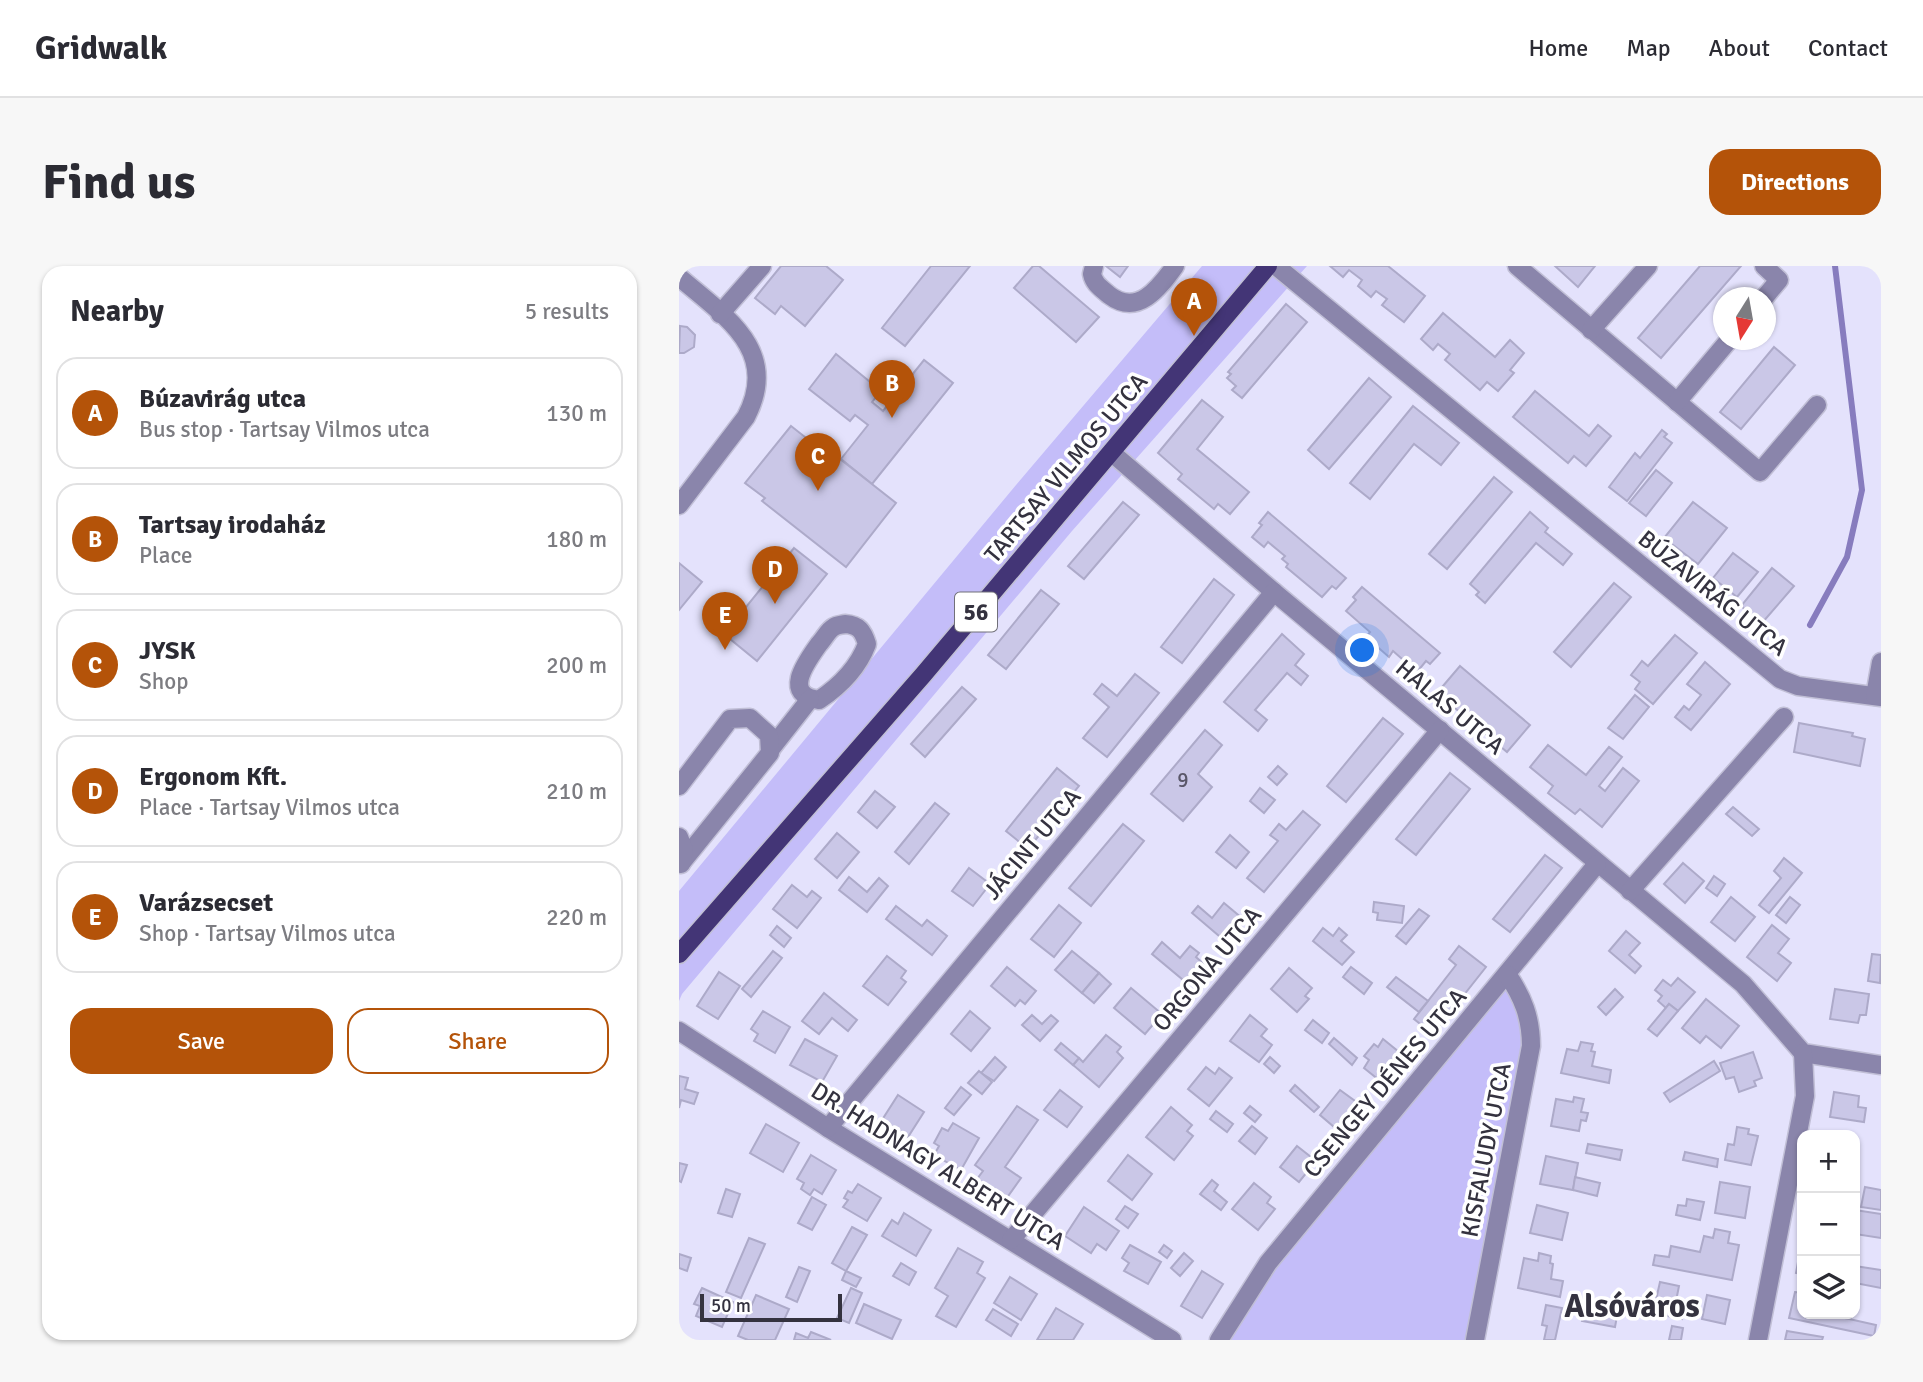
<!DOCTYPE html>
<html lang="en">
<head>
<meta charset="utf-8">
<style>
  :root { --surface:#fff; --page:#f7f7f7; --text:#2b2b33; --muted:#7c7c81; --line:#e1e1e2; --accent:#b45309 }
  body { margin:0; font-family:Signika,sans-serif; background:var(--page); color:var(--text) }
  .controls { position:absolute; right:21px; bottom:21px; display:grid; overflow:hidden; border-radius:14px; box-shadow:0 2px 5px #0004 }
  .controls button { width:63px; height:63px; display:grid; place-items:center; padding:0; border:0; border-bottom:2px solid var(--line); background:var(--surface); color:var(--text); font:35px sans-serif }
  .compass { position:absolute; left:1034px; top:21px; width:63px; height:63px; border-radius:50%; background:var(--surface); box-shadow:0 2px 5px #0004; rotate:191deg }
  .scale { position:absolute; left:21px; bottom:18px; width:142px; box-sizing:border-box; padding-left:7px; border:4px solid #34323f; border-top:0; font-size:19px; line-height:24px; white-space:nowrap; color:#34323f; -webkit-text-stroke:5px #fff; paint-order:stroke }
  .you { position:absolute; left:684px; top:385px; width:24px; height:24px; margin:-18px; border:5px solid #fff; border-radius:50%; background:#1a73e8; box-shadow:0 0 0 10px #1a73e833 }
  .badge { display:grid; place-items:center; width:46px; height:46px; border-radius:50%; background:var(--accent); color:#fff; font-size:23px; font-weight:700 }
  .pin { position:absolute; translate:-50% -58px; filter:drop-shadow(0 2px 4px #0008) }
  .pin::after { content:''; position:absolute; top:37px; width:24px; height:21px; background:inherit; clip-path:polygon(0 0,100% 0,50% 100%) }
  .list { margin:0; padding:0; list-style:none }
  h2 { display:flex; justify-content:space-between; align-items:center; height:91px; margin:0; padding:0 28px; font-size:30px }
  h2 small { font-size:23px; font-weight:400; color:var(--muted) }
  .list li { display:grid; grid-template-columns:46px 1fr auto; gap:21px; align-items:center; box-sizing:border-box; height:112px; margin:0 14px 14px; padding:0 14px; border:2px solid var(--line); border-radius:21px }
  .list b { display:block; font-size:26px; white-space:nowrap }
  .list p { margin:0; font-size:23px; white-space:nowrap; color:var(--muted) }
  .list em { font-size:23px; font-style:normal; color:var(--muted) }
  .actions { display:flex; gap:14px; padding:21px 28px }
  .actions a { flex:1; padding:16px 0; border:2px solid var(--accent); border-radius:21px; text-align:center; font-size:24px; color:var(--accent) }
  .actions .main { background:var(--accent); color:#fff }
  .icon { flex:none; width:38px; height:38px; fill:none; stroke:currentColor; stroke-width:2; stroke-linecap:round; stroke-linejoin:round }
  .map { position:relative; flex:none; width:1202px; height:1074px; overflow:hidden; border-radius:21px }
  header { display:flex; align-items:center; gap:42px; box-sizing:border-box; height:98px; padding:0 35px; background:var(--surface); border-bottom:2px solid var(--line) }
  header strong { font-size:33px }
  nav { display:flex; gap:38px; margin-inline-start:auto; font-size:24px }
  .intro { display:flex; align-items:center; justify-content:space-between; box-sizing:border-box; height:168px; padding:0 42px }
  h1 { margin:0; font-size:49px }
  .button { padding:18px 32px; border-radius:21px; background:var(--accent); color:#fff; font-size:24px; font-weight:700 }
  main { display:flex; gap:42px; padding:0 42px }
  aside { flex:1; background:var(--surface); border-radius:21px; box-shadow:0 2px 5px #0004 }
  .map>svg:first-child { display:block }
  .green { fill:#c4bdf9 }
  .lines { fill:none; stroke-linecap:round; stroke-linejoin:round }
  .stream { stroke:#877cbe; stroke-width:6 }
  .building { fill:#cac7e7; stroke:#adaac9; stroke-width:2 }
  .minor-casing { stroke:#c1bfd6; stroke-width:21 }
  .major-casing { stroke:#c1bfd6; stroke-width:21 }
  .minor { stroke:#8a85ab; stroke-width:18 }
  .major { stroke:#433576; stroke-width:18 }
  .labels { text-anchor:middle; stroke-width:7; stroke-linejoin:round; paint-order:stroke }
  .number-label { font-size:21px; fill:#5a5769 }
  .shield { fill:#fff; stroke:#717079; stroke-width:2 }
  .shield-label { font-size:23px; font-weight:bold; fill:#34323f }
  .street-label { font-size:24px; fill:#34323f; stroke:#fff }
  .district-label { font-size:32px; font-weight:bold; fill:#34323f; stroke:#fff }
</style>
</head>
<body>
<header>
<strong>Gridwalk</strong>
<nav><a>Home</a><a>Map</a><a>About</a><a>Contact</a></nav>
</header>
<div class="intro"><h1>Find us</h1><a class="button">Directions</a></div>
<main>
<aside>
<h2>Nearby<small>5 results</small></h2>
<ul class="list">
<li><span class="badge">A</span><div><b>Búzavirág utca</b><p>Bus stop · Tartsay Vilmos utca</p></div><em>130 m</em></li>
<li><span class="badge">B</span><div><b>Tartsay irodaház</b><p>Place</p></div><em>180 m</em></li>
<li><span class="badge">C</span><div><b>JYSK</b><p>Shop</p></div><em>200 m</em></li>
<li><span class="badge">D</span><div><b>Ergonom Kft.</b><p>Place · Tartsay Vilmos utca</p></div><em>210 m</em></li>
<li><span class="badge">E</span><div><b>Varázsecset</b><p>Shop · Tartsay Vilmos utca</p></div><em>220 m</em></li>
</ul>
<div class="actions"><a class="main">Save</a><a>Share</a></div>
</aside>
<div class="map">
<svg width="1202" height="1074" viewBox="0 0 1202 1074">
  <rect width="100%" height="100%" fill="#e4e2fc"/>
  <g class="green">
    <path d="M523 0H628L393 265 3 728 0 735V625L337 219Z"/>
    <path d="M826 718 834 729 845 763 788 1074H552L574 1034 606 986Z"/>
  </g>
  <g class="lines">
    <path class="stream" d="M1131 359 1168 291 1183 224 1156 0"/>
  </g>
  <g class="building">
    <path d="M102 0H147L164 14 126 60 102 40 96 48 76 32Z"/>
    <path d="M252 0H291L226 80 203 62Z"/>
    <path d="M354 0H360L420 51 397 76 335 22Z"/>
    <path d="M427 0H449L441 11Z"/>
    <path d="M651 0H709L746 30 725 56 703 39 708 33 697 25 692 31 679 20 683 14 670 4 664 11Z"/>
    <path d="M876 0H916L899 21Z"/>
    <path d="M1021 0H1062L982 92 959 72Z"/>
    <path d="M607 38 628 56 563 132 553 124 557 120 548 112 552 108 549 106Z"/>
    <path d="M764 47 816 91 831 74 845 87 831 104 835 107 819 125 808 116 801 124 766 94 771 88 759 78 754 84 742 73Z"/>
    <path d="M1 60 8 61 16 69 15 81 5 87H0Z"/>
    <path d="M1095 81 1116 99 1062 163 1041 146Z"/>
    <path d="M157 88 202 125 193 136 204 145 245 94 274 117 193 218 162 193 189 159 176 149 171 155 130 123Z"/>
    <path d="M690 112 712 131 650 203 629 184Z"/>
    <path d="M856 125 910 170 919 159 932 170 907 200 895 190 889 197 834 151Z"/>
    <path d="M523 134 544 151 518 183 570 226 551 248 539 238 535 243 499 213 503 208 479 187Z"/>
    <path d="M734 140 780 177 762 199 735 178 691 233 671 217Z"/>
    <path d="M112 160 131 175 133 171 217 237 167 301 83 235 86 232 66 217Z"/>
    <path d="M983 164 988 168 985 171 993 177 948 235 930 221 956 187 961 192Z"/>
    <path d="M977 204 993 217 967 250 950 237Z"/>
    <path d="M815 211 833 226 768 303 750 288Z"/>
    <path d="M444 236 460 249 405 313 389 300Z"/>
    <path d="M1014 236 1048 262 1019 298 985 272Z"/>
    <path d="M589 246 667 312 657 323 653 320 643 331 607 301 609 298 603 293 606 290 589 276 585 281 573 271 583 259 580 257Z"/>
    <path d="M851 246 869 262 866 266 893 288 884 299 857 277 806 337 797 329 800 326 791 318Z"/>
    <path d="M115 282 148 308 78 395 45 368Z"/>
    <path d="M1054 287 1079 306 1058 331 1034 312Z"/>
    <path d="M0 297 23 316 0 344Z"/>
    <path d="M1093 302 1115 320 1083 357 1062 340Z"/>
    <path d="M535 313 555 329 503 397 482 381Z"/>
    <path d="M935 317 952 331 892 401 875 386Z"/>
    <path d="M683 321 761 387 751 398 747 395 738 406 714 385 710 391 687 371 691 366 667 345 677 334 674 331Z"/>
    <path d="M362 324 380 338 327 403 309 389Z"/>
    <path d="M603 368 625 388 616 399 629 410 622 419 608 407 576 444 588 454 579 465 545 436Z"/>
    <path d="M996 369 1018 387 974 438 956 423 961 416 952 409 963 395 969 400Z"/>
    <path d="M1026 396 1051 418 1012 464 996 451 1005 440 1010 444 1022 429 1008 418Z"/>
    <path d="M781 400 851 459 828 486 758 427Z"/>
    <path d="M456 408 480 427 428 491 404 472 430 441 415 428 423 418 438 430Z"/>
    <path d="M283 421 297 433 246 491 232 478Z"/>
    <path d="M956 429 970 441 944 473 929 462Z"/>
    <path d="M704 452 724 468 667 536 648 520Z"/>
    <path d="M1120 457 1174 467 1173 470 1186 473 1181 500 1115 486Z"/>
    <path d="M526 464 543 479 519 508 533 521 504 555 472 528Z"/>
    <path d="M869 479 907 509 930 481 943 491 920 520 926 525 944 502 960 515 923 561 901 543 896 548 869 527 874 520 851 501Z"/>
    <path d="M599 500 608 508 598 519 589 511Z"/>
    <path d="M378 502 400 520 349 583 327 565Z"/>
    <path d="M771 507 791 523 737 589 717 573Z"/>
    <path d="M581 522 596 534 585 547 571 535Z"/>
    <path d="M196 525 216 541 198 562 179 546Z"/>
    <path d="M256 537 270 548 230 598 216 586Z"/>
    <path d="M1054 541 1080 563 1073 570 1047 548Z"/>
    <path d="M624 545 641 559 585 626 568 612 599 575 591 569 600 558 607 564Z"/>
    <path d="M444 558 465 575 412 640 390 622Z"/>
    <path d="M158 567 180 586 158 612 136 593Z"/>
    <path d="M551 569 570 586 557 602 537 586Z"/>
    <path d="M866 589 883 602 831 666 814 653Z"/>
    <path d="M1105 592 1123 607 1090 647 1080 639 1102 612 1095 605Z"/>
    <path d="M1004 597 1025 615 1006 637 985 618Z"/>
    <path d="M290 602 311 618 294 640 273 625Z"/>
    <path d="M1035 610 1046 618 1038 630 1027 622Z"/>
    <path d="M170 611 188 626 200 612 209 620 188 646 160 624Z"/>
    <path d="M113 619 128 631 133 625 142 632 118 662 94 643Z"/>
    <path d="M1052 631 1076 651 1056 675 1032 656Z"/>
    <path d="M1111 631 1121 639 1107 657 1097 649Z"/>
    <path d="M695 636 725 640 723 657 698 654 699 647 694 646Z"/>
    <path d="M545 637 564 653 546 675 513 647 519 640 533 652Z"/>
    <path d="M380 639 402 657 375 691 352 673Z"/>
    <path d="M217 640 243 660 248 654 268 670 253 689 207 653Z"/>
    <path d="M740 643 750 650 727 678 717 670Z"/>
    <path d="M1093 659 1110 673 1099 687 1112 697 1098 715 1068 691Z"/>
    <path d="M98 660 112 672 105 681 91 669Z"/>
    <path d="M644 662 654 670 660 662 668 669 662 675 675 686 663 699 634 675Z"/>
    <path d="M947 665 961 677 950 689 962 700 956 707 930 685Z"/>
    <path d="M483 676 501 692 511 680 520 687 517 691 526 699 509 718 473 688Z"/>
    <path d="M780 680 807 701 754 768 735 753 777 699 770 693Z"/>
    <path d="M94 685 103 692 72 731 63 723Z"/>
    <path d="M393 685 420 707 403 727 376 704Z"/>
    <path d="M1193 688 1202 689 1201 717 1189 715Z"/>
    <path d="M208 690 227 705 222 712 227 716 209 739 184 720Z"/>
    <path d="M328 701 357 725 346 738 341 734 336 740 312 720Z"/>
    <path d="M672 701 693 717 685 728 664 711Z"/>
    <path d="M610 702 633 722 626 730 630 733 618 746 592 723Z"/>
    <path d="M40 706 61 720 39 753 18 740Z"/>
    <path d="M420 707 432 718 415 737 403 727Z"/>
    <path d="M717 711 749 735 740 746 708 721Z"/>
    <path d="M999 712 1016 726 999 745 990 738 987 742 979 735 983 730 976 724 984 714 992 720Z"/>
    <path d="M452 722 483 748 466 768 435 742Z"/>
    <path d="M936 723 944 731 927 749 919 741Z"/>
    <path d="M1156 723 1190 728 1187 749H1181L1179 757 1151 753Z"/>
    <path d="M145 727 178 754 169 765 153 752 140 768 123 755Z"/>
    <path d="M1027 733 1060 760 1042 782 1027 770 1021 777 1003 762Z"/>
    <path d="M990 738 999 745 978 770 969 763Z"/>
    <path d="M84 745 111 761 96 787 75 775 79 768 72 763Z"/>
    <path d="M291 745 311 762 292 785 272 768Z"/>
    <path d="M353 749 363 758 372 749 379 755 361 775 343 759Z"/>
    <path d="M571 749 588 763 582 770 593 779 580 796 551 775Z"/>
    <path d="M634 754 650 767 643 777 626 764Z"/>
    <path d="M427 769 442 781 438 786 444 792 420 821 394 799 400 792 404 796Z"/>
    <path d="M655 772 678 792 673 799 650 778Z"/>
    <path d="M126 773 158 790 143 816 111 799Z"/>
    <path d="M704 773 720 786 717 790 723 795 705 818 685 802 690 794 685 790 695 778 699 781Z"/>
    <path d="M902 776 914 778 912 785 916 786 913 800 932 804 930 817 882 807 888 783 899 785Z"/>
    <path d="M382 777 400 792 394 799 376 784Z"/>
    <path d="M1074 786 1083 812 1075 815 1077 820 1060 826 1055 811 1047 813 1041 797Z"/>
    <path d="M316 791 327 801 315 815 302 807Z"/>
    <path d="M591 791 601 800 595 807 585 798Z"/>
    <path d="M1035 795 1041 805 991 836 985 827Z"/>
    <path d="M527 801 536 808 540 802 553 812 530 840 509 823Z"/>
    <path d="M300 805 313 816 303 828 289 817Z"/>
    <path d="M0 810 9 812 6 823 19 827 15 838 2 834 0 842Z"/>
    <path d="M616 819 640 841 635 846 611 825Z"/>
    <path d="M282 821 292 829 275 849 266 842Z"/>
    <path d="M381 824 403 841 388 861 365 844Z"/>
    <path d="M661 824 676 835 680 845 661 866 641 849Z"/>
    <path d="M1155 826 1180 830 1179 841 1187 842 1185 856 1151 851Z"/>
    <path d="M219 829 245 846 229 871 203 854Z"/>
    <path d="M895 831 905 833 902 846 909 847 907 855 902 854 900 865 872 860 877 833 894 836Z"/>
    <path d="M338 840 359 854 326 901 342 912 327 933 298 913 304 905 296 899Z"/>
    <path d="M571 840 582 849 576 856 565 847Z"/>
    <path d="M492 841 513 859 508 865 514 870 495 894 467 871Z"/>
    <path d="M537 845 554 858 548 866 531 853Z"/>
    <path d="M274 857 300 872 282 904 255 889 260 880 255 877 263 862 269 865Z"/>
    <path d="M87 858 120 877 104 906 71 887Z"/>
    <path d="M573 860 588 872 576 888 560 875Z"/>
    <path d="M1058 861 1070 863 1069 868 1079 870 1072 899 1046 894 1049 878 1055 879Z"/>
    <path d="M909 878 943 884 941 894 907 887Z"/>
    <path d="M618 880 637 895 620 916 601 901Z"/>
    <path d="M1006 886 1039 893 1038 901 1004 894Z"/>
    <path d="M132 889 157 904 143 928 135 923 131 929 122 923 125 917 118 913Z"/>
    <path d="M449 889 473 908 453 934 429 915Z"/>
    <path d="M867 890 899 897 894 924 861 918Z"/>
    <path d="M0 897 8 899 2 916 0 915Z"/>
    <path d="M896 911 921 917 918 930 894 924Z"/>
    <path d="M533 914 539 919 535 925 548 936 542 944 521 928Z"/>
    <path d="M1041 916 1071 921 1066 952 1036 947Z"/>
    <path d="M575 917 592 931 588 937 596 943 579 964 553 943Z"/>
    <path d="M179 918 202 932 188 955 164 941 169 934 165 932 169 925 173 927Z"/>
    <path d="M1186 921 1202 924V944L1182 941Z"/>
    <path d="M47 923 61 928 53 951 39 947Z"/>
    <path d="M133 931 147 939 133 964 119 957Z"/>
    <path d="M1008 933 1025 936 1021 954 997 949 999 939 1007 940Z"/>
    <path d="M858 939 889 947 883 974 851 967Z"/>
    <path d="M446 940 459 948 449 962 437 953Z"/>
    <path d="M405 941 440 965 427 984 418 978 412 987 386 970Z"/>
    <path d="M1176 944 1202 948V972L1176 968Z"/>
    <path d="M225 947 252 964 237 990 203 970 213 954 219 958Z"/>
    <path d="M173 961 188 969 167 1005 153 997Z"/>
    <path d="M1036 963 1051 966 1049 977 1060 979 1053 1014 974 999 976 989 990 991 992 980 1021 986 1025 970 1034 972Z"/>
    <path d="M70 972 86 978 62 1032 47 1026Z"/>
    <path d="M1123 974V1008L1117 1007Z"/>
    <path d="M451 979 482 996 469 1018 445 1005 450 997 443 992Z"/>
    <path d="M485 979 493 985 488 992 480 986Z"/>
    <path d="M279 982 304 996 298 1007 306 1012 277 1061 257 1050 269 1030 256 1022Z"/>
    <path d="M505 987 514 995 501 1010 492 1002Z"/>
    <path d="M860 987 872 990 871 997 874 998 872 1013 884 1015 881 1031 839 1022 845 992 859 995Z"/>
    <path d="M0 988 12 992 8 1005 0 1002Z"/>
    <path d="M222 997 237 1006 230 1019 214 1010Z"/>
    <path d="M1176 1000 1202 1004V1022L1176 1017Z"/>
    <path d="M120 1001 131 1005 118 1036 107 1031Z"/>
    <path d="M167 1005 182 1012 177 1021 163 1014Z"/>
    <path d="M523 1005 544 1018 523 1052 502 1040Z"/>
    <path d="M331 1011 358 1028 342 1054 315 1037Z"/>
    <path d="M981 1016 1000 1020 995 1045 1005 1047 1003 1053 974 1047Z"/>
    <path d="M23 1022 54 1036 43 1061 17 1050 21 1040 15 1038Z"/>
    <path d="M172 1022 183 1027 170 1057 158 1052Z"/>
    <path d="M1116 1026 1123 1027V1048H1148L1197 1059 1195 1070 1110 1052Z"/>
    <path d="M77 1029 110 1043 96 1074H69L59 1070Z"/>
    <path d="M1028 1029 1051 1034 1046 1058 1023 1053Z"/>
    <path d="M185 1038 222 1054 213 1073 177 1057Z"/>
    <path d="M867 1039 883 1042 876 1074H865L868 1060 863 1059Z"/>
    <path d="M377 1042 404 1058 394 1074H358Z"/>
    <path d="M314 1043 339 1058 332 1070 307 1054Z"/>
    <path d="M905 1044 938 1050 936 1061 903 1055Z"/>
    <path d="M993 1060 1004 1062 1002 1074H990Z"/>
    <path d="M1108 1065 1144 1071 1143 1074H1106Z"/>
    <path d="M132 1066 152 1074H115L117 1067 129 1072Z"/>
  </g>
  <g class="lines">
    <g class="minor-casing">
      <g id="minor">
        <path d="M415 0 413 8C415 18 422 22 430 29 459 51 480 22 496 0"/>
        <path d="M597 0 1101 413 1119 420 1202 431"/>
        <path d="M838 0 1081 206 1138 139"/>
        <path d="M0 11C45 50 102 84 67 151L0 239"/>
        <path d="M1085 32 1100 14 1085 0"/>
        <path d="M41 48 83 0"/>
        <path d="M912 64 969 0"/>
        <path d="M998 136 1050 74"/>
        <path d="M433 187 595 326 1064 718 1124 787 1202 799"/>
        <path d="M166 358C180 359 184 365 188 378 179 402 161 420 140 434 102 429 128 395 140 378 145 373 149 364 155 361 158 359 162 359 166 358Z"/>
        <path d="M1196 430 1202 396"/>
        <path d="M91 484 131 433"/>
        <path d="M0 520 51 453 71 452 90 469 91 487 3 596"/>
        <path d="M0 571 5 584 2 598"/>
        <path d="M951 625 1105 451"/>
        <path d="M0 765 149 862 493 1074"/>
        <path d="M149 862 595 326"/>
        <path d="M332 974 761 464"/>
        <path d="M540 1074 589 997 918 598"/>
        <path d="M796 1074 852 780C852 752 844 731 828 708"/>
        <path d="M1079 1074 1126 830 1124 787"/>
      </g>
    </g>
    <g class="major-casing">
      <path id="major" d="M0 688 244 409 589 0"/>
    </g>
    <use href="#minor" class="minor"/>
    <use href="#major" class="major"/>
  </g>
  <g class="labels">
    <g class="number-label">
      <text x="504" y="521">9</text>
    </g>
    <rect class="shield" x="276" y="326.5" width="42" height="39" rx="5"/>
    <g class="shield-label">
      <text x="297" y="354">56</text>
    </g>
    <g class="street-label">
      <text transform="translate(387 202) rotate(-50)" y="8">TARTSAY VILMOS UTCA</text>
      <text transform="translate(1034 327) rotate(39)" y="8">BÚZAVIRÁG UTCA</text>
      <text transform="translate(771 441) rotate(40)" y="8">HALAS UTCA</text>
      <text transform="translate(353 578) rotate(-50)" y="8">JÁCINT UTCA</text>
      <text transform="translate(528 703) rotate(-50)" y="8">ORGONA UTCA</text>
      <text transform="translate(706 817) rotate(-50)" y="8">CSENGEY DÉNES UTCA</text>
      <text transform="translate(807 884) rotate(-79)" y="8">KISFALUDY UTCA</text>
      <text transform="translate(259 900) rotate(32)" y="8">DR. HADNAGY ALBERT UTCA</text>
    </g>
    <g class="district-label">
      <text x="953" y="1051">Alsóváros</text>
    </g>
  </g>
</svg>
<div class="controls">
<button>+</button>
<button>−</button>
<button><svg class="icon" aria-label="layers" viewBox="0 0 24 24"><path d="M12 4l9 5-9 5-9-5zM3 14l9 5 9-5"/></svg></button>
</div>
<svg class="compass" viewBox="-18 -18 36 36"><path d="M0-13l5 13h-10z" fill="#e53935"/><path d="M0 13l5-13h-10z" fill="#7c7c81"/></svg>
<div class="scale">50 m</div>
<div class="you"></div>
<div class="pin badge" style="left:515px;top:70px">A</div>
<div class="pin badge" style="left:213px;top:152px">B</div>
<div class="pin badge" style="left:139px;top:225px">C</div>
<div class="pin badge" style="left:96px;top:338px">D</div>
<div class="pin badge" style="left:46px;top:384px">E</div>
</div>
</main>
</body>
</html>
